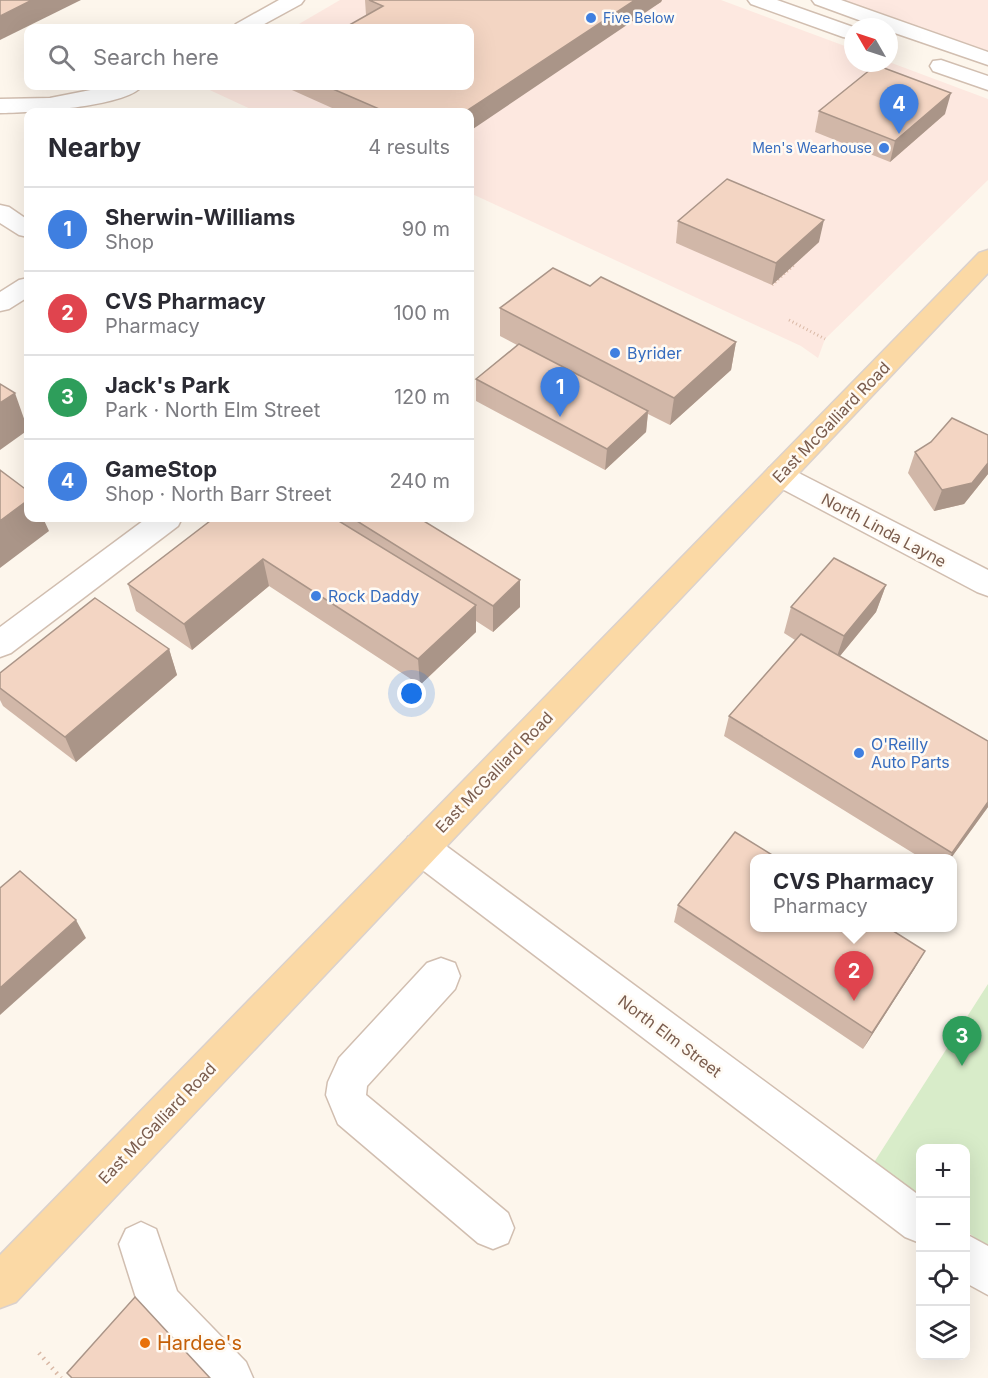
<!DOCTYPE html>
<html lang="en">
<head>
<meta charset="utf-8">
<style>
  :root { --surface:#fff; --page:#f7f7f7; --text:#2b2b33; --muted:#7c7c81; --line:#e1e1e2; --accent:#0f766e }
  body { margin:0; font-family:Inter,sans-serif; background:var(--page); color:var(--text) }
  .controls { position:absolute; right:18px; bottom:18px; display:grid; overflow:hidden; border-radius:12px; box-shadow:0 6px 24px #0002 }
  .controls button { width:54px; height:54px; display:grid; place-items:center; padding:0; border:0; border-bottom:2px solid var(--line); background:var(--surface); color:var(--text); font:30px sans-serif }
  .compass { position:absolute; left:844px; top:18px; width:54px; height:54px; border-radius:50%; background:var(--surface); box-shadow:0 6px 24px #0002; rotate:309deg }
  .you { position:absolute; left:412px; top:694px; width:21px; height:21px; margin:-15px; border:4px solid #fff; border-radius:50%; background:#1a73e8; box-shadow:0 0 0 9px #1a73e833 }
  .badge { display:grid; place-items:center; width:39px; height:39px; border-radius:50%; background:var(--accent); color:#fff; font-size:20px; font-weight:700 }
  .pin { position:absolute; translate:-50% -50px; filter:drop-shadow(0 2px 3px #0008) }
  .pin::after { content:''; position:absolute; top:32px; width:21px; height:18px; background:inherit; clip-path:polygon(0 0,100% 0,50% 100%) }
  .popup { position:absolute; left:750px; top:854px; width:207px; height:78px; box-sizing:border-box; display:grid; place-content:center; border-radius:12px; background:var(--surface); filter:drop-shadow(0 2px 4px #0005); font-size:20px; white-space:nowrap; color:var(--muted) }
  .popup b { font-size:22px; color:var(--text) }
  .popup::after { content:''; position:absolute; left:50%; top:100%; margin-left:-12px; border:12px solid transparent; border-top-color:var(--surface) }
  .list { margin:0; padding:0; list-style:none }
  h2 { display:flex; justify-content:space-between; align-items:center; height:78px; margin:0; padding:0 24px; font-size:26px }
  h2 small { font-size:20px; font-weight:400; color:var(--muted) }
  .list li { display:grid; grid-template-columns:39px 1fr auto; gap:18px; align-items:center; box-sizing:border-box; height:84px; padding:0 24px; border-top:2px solid var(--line) }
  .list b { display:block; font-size:22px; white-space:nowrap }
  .list p { margin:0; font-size:20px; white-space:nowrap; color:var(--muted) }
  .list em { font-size:20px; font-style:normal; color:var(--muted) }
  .icon { flex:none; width:33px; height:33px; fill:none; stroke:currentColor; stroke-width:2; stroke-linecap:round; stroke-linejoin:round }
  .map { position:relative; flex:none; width:988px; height:1378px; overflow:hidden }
  .search { position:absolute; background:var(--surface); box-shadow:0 6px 24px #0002; left:24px; top:24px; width:450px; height:66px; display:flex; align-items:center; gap:15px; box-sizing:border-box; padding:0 21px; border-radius:12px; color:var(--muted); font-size:22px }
  .panel { position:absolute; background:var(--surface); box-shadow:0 6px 24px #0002; left:24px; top:108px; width:450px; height:414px; border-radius:12px }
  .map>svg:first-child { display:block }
  .commercial { fill:#fde8e0 }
  .green { fill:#d8ecc9 }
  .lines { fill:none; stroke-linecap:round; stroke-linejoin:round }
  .minor-casing { stroke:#d1beb0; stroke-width:3 }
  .major-casing { stroke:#dad1cd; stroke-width:3 }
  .path-far1 { stroke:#d9b8a5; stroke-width:3; stroke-dasharray:1 3; stroke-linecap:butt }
  .path { stroke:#d9b8a5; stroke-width:4.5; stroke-dasharray:1.5 5; stroke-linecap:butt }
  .minor { fill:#fff; fill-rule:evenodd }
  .major { fill:#fbd9a5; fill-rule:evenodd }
  .wall { fill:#d1b7a8 }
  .shaded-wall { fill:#aa9588 }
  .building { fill:#f3d5c3; stroke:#aa9588; stroke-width:1.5 }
  .shop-dot { fill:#3f7fe0; stroke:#fffaf3; stroke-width:2 }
  .food-dot { fill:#e8710a; stroke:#fffaf3; stroke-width:2 }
  .labels { text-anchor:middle; stroke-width:5; stroke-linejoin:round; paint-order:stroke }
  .far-shop-label { font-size:14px; fill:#366cbe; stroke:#fffaf3; text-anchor:start }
  .shop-label { font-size:16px; fill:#366cbe; stroke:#fffaf3; text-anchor:start }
  .street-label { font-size:16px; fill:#7a5c4d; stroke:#fffaf3 }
  .near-food-label { font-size:20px; fill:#c56008; stroke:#fffaf3; text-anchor:start }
</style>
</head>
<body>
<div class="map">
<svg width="988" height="1378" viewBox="0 0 988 1378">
  <rect width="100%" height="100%" fill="#fdf6ec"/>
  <g class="commercial">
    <path d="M340 0H721L853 49V63L889 62 988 99V180L825 339 818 358 801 346 470 193V112H257L201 86H470V28H292Z"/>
    <path d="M841 0H988V51Z"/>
  </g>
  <path class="green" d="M988 984V1247L966 1231V1148H920V1198L873 1164Z"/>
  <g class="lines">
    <g class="minor-casing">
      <g id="minor">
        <path d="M279 0H304L301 4 257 28H233L236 24Z"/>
        <path d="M748 0H777L853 27V39L843 37 751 4Z"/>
        <path d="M812 0H841L988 52V65L889 31V27H878L815 4Z"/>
        <path d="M941 60 988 76V90L933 71 930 66 933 61Z"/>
        <path d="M111 86H142C127 107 26 113 0 113V99L50 98Z"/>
        <path d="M0 205 9 207 28 220V237L19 235 0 223Z"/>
        <path d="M28 278V297L9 309 0 311V292L19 280Z"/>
        <path d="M779 465 789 468 988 570V596L977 592 769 482 764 475 769 468Z"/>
        <path d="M147 518H182L178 526 11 653 0 657V627Z"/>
        <path d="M421 832 434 837 920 1196V1243L905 1237 408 859 403 848 408 837Z"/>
        <path d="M441 958 455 963 460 976 455 989 367 1086 366 1095 508 1213 514 1228 508 1243 493 1249 478 1243 338 1124 326 1095 328 1082 339 1058 427 963Z"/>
        <path d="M141 1222 156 1229 177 1291 246 1362 253 1378H199L143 1320 119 1244 126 1229Z"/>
        <path d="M966 1234 988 1246V1295L966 1283Z"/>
      </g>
    </g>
    <g class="major-casing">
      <path id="major" d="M988 250V273L16 1302 0 1308V1255L979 253Z"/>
    </g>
    <g class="path-far1">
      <path d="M772 285 794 265"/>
      <path d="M789 320 825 339"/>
    </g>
    <path class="path" d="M39 1353 61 1378"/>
    <use href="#minor" class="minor"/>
    <use href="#major" class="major"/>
  </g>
  <g class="wall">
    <path d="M365 0H662L661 2 470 112H341L283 86H470L366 15Z"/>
    <path d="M819 111 945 114 890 162 815 132Z"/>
    <path d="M678 221 819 242 772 285 676 243Z"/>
    <path d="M590 286 736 342 731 370 670 425 648 414 646 432 605 470 476 401V379L517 345 500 336V308Z"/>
    <path d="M988 435V474L964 504 934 511 908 473 915 452Z"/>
    <path d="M214 518H419L520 607 493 632 476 621V632L420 685 269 586 192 650 136 611 128 584Z"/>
    <path d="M886 585 876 612 840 656 988 741V807L951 858H921L724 736 729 716 795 640 784 633 791 607Z"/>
    <path d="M169 649 177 675 76 762 3 706 0 700V673Z"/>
    <path d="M678 905 915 968 863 1049 674 922Z"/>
  </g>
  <g class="shaded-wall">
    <path d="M32 0H81L0 40V16Z"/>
    <path d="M635 0H662L661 2 470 131V112H465Z"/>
    <path d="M951 93 945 114 890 162 895 141Z"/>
    <path d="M824 220 819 242 772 285 776 263Z"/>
    <path d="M736 342 731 370 670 425 674 398Z"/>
    <path d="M15 393 28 430 0 450V403Z"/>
    <path d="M648 411 646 432 605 470 607 449Z"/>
    <path d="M988 463V474L964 504 934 511 942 490Z"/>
    <path d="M28 500V518H43L49 531 0 568V521Z"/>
    <path d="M263 559 269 586 192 650 184 624Z"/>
    <path d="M520 580V607L493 632V606Z"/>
    <path d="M886 585 876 612 835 662 844 636Z"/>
    <path d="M476 605V632L420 685 418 659Z"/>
    <path d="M169 649 177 675 76 762 65 737Z"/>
    <path d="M988 802V807L951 858H949Z"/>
    <path d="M76 920 86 938 0 1015V988Z"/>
    <path d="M925 951 915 968 863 1049 872 1033Z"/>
  </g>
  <g class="building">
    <path d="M0 0H32L0 16Z"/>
    <path d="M369 0H635L465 112H386L326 86H470V28H344L383 6Z"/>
    <path d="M876 65 951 93 895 141 819 111Z"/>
    <path d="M727 179 824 220 776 263 678 221Z"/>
    <path d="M553 268 590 286 601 277 736 342 674 398 500 308Z"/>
    <path d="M519 344 648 411 607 449 476 379Z"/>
    <path d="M0 384 15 393 0 403Z"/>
    <path d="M952 418 988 435V463L972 483 942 490 915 452 931 442Z"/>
    <path d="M0 470 28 491V500L0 521Z"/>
    <path d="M214 518H334L476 605 418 659 263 559 184 624 128 584Z"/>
    <path d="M352 518H419L520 580 493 606Z"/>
    <path d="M834 558 886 585 844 636 791 607Z"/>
    <path d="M95 598 169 649 65 737 0 688V673Z"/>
    <path d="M801 634 988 741V802L952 853 729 716Z"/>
    <path d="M735 832 777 858H755V927H887L925 951 872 1033 678 905Z"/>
    <path d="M20 871 76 920 0 988V888Z"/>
    <path d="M135 1297 210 1378H72L67 1373Z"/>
  </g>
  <g class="shop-dot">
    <circle cx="591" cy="18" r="6"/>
    <circle cx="884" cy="148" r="6"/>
    <circle cx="615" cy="353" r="6"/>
    <circle cx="316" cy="596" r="6"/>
    <circle cx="859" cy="753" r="6"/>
  </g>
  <circle class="food-dot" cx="145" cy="1343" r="6"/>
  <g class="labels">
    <g class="far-shop-label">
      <text x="603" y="23">Five Below</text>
      <text x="872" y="153" text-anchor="end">Men's Wearhouse</text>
    </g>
    <g class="shop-label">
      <text x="627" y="359">Byrider</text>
      <text x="328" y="602">Rock Daddy</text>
      <text x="871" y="750">O'Reilly<tspan x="871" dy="18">Auto Parts</tspan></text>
    </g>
    <g class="street-label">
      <text transform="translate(831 422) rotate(-46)" y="6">East McGalliard Road</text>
      <text transform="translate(884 530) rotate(28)" y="6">North Linda Layne</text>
      <text transform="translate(494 772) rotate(-46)" y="6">East McGalliard Road</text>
      <text transform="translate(670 1036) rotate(37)" y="6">North Elm Street</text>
      <text transform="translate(157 1123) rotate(-46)" y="6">East McGalliard Road</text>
    </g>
    <g class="near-food-label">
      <text x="157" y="1350">Hardee's</text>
    </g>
  </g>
</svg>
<div class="controls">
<button>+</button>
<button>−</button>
<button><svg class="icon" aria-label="locate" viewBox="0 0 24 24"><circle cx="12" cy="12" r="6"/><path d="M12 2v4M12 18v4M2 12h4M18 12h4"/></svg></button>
<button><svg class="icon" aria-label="layers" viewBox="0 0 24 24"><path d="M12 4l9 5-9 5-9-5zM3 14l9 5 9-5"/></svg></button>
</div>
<svg class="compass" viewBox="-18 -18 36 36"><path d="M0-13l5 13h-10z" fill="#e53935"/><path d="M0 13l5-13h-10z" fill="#7c7c81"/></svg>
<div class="you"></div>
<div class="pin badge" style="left:560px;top:417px;background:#3f7fe0">1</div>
<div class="pin badge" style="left:854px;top:1001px;background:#e0444e">2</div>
<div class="popup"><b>CVS Pharmacy</b>Pharmacy</div>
<div class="pin badge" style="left:962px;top:1066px;background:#2e9e5b">3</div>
<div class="pin badge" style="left:899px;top:134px;background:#3f7fe0">4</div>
<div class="search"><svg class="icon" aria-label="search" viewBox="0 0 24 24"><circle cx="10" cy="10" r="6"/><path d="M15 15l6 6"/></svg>Search here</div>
<section class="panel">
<h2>Nearby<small>4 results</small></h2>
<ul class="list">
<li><span class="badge" style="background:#3f7fe0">1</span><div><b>Sherwin-Williams</b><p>Shop</p></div><em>90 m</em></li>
<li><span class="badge" style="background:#e0444e">2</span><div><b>CVS Pharmacy</b><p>Pharmacy</p></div><em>100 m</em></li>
<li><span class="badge" style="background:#2e9e5b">3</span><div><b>Jack's Park</b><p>Park · North Elm Street</p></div><em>120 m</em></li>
<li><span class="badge" style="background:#3f7fe0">4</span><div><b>GameStop</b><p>Shop · North Barr Street</p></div><em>240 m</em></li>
</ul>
</section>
</div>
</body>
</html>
